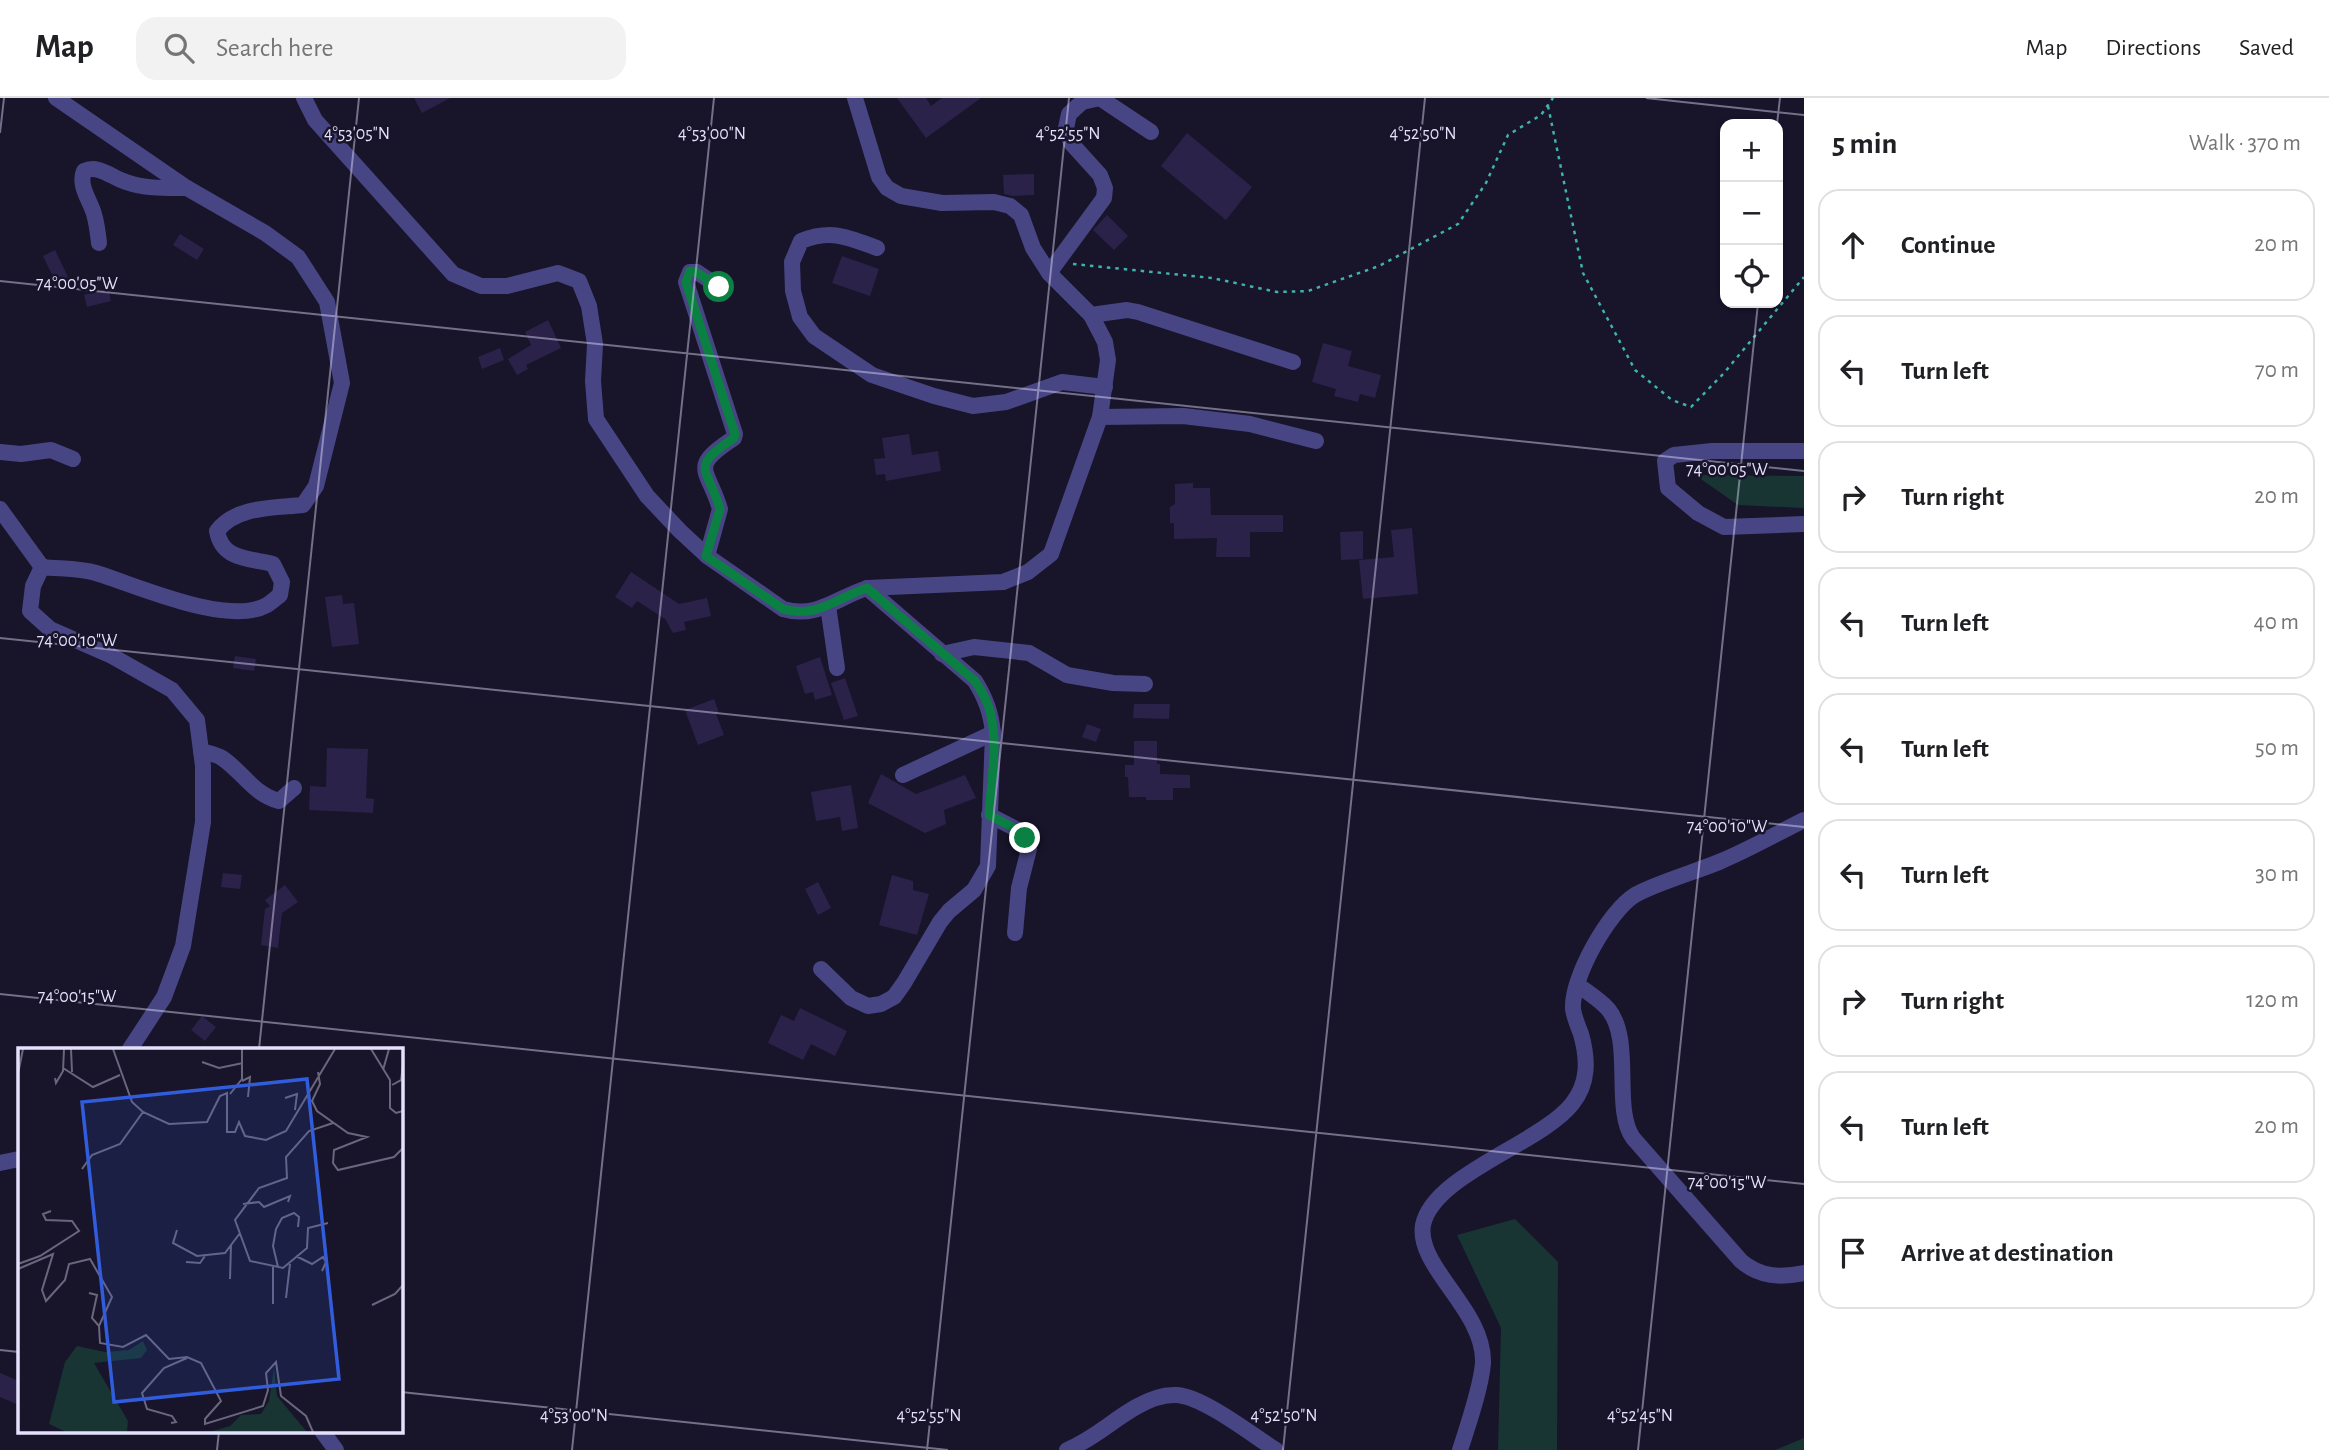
<!DOCTYPE html>
<html lang="en">
<head>
<meta charset="utf-8">
<style>
  :root { --surface:#fff; --page:#f2f2f2; --text:#202124; --muted:#757577; --line:#e0e0e0 }
  body { margin:0; font-family:"Alegreya Sans",sans-serif; background:var(--page); color:var(--text) }
  .controls { position:absolute; right:21px; top:21px; display:grid; overflow:hidden; border-radius:14px; box-shadow:0 2px 5px #0004 }
  .controls button { width:63px; height:63px; display:grid; place-items:center; padding:0; border:0; border-bottom:2px solid var(--line); background:var(--surface); color:var(--text); font:35px sans-serif }
  .stop { position:absolute; width:21px; height:21px; margin:-16px; border:5px solid #0b8043; border-radius:50%; background:#fff }
  .stop.end { background:#0b8043; border-color:#fff; box-shadow:0 2px 7px #0008 }
  .list { margin:0; padding:0; list-style:none }
  h2 { display:flex; justify-content:space-between; align-items:center; height:91px; margin:0; padding:0 28px; font-size:30px }
  h2 small { font-size:23px; font-weight:400; color:var(--muted) }
  .list li { display:grid; grid-template-columns:46px 1fr auto; gap:21px; align-items:center; box-sizing:border-box; height:112px; margin:0 14px 14px; padding:0 14px; border:2px solid var(--line); border-radius:21px }
  .list b { display:block; font-size:26px; white-space:nowrap }
  .list em { font-size:23px; font-style:normal; color:var(--muted) }
  .icon { flex:none; width:38px; height:38px; fill:none; stroke:currentColor; stroke-width:2; stroke-linecap:round; stroke-linejoin:round }
  .map { position:relative; flex:none; width:1804px; height:1352px; overflow:hidden }
  header { display:flex; align-items:center; gap:42px; box-sizing:border-box; height:98px; padding:0 35px; background:var(--surface); border-bottom:2px solid var(--line) }
  header strong { font-size:33px }
  nav { display:flex; gap:38px; margin-inline-start:auto; font-size:24px }
  .search { width:490px; height:63px; background:var(--page); display:flex; align-items:center; gap:18px; box-sizing:border-box; padding:0 24px; border-radius:21px; color:var(--muted); font-size:26px }
  main { display:flex }
  aside { flex:1; background:var(--surface) }
  .map>svg:first-child { display:block }
  .green { fill:#183433 }
  .building { fill:#2b2249 }
  .lines { fill:none; stroke-linecap:round; stroke-linejoin:round }
  .path { stroke:#3fb2ad; stroke-width:2.5; stroke-dasharray:3.5 5; stroke-linecap:butt }
  .minor { stroke:#484584; stroke-width:16 }
  .route { stroke:#0b8043; stroke-width:9 }
  .ticks { fill:none; stroke:#e4e1fc; stroke-width:2; stroke-opacity:0.45 }
  .inset-road { fill:none; stroke:#6a667e; stroke-width:2 }
  .view { fill:#315ddc; fill-opacity:0.15; stroke:#315ddc; stroke-width:3.5 }
  .inset-edge { fill:none; stroke:#e4e1fc; stroke-width:3.5 }
  .ticks-label { font-size:18px; text-anchor:middle; fill:#e4e1fc; stroke:#18142a; stroke-width:5; stroke-linejoin:round; paint-order:stroke }
</style>
</head>
<body>
<header>
<strong>Map</strong>
<div class="search"><svg class="icon" aria-label="search" viewBox="0 0 24 24"><circle cx="10" cy="10" r="6"/><path d="M15 15l6 6"/></svg>Search here</div>
<nav><a>Map</a><a>Directions</a><a>Saved</a></nav>
</header>
<main>
<div class="map">
<svg width="1804" height="1352" viewBox="0 0 1804 1352">
  <rect width="100%" height="100%" fill="#18142a"/>
  <g class="green">
    <path d="M1695 377 1804 378V410L1738 407Z"/>
    <path d="M1515 1121 1558 1164 1557 1352H1498L1501 1230 1457 1137Z"/>
    <path d="M1804 1340V1352H1775Z"/>
  </g>
  <g class="building">
    <path d="M414 0H450L422 15Z"/>
    <path d="M897 0H926L931 8 942 0H981L926 40Z"/>
    <path d="M1187 35 1252 89 1226 122 1161 68Z"/>
    <path d="M1034 76V97L1013 98 1004 96 1003 77Z"/>
    <path d="M1107 117 1128 138 1114 152 1093 132Z"/>
    <path d="M180 136 204 151 197 162 173 147Z"/>
    <path d="M55 152 68 179 56 185 43 158Z"/>
    <path d="M842 158 879 171 870 198 832 185Z"/>
    <path d="M108 191 111 203 87 209 84 197Z"/>
    <path d="M548 222 561 250 526 267 528 271 517 277 508 261 531 247 525 234Z"/>
    <path d="M1323 245 1352 253 1348 268 1381 277 1375 300 1360 296 1358 304 1334 298 1336 291 1312 284Z"/>
    <path d="M500 250 504 262 482 271 478 259Z"/>
    <path d="M909 336 912 357 938 353 941 373 886 383 885 376 876 377 874 361 885 360 882 340Z"/>
    <path d="M1193 385V390H1210L1211 417H1283V434H1250V459H1216L1217 440 1174 441V425H1170V409L1175 406V386Z"/>
    <path d="M1412 430 1418 496 1363 501 1359 462 1394 459 1391 432Z"/>
    <path d="M1363 433V461L1341 462 1340 434Z"/>
    <path d="M631 474 679 506 707 500 711 518 684 524 686 532 673 535 665 521 637 503 632 510 615 499Z"/>
    <path d="M342 497 343 506 354 505 359 546 332 549 325 499Z"/>
    <path d="M235 558 256 561 254 573 233 570Z"/>
    <path d="M820 559 832 597 815 602 813 594 805 596 796 568Z"/>
    <path d="M845 580 858 618 844 622 831 585Z"/>
    <path d="M714 601 719 615 716 616 724 637 698 647 685 612Z"/>
    <path d="M1134 606H1170L1169 621 1133 620Z"/>
    <path d="M1087 626 1101 631 1096 644 1082 639Z"/>
    <path d="M1134 643H1157V666H1160V676L1190 677V690H1173V702H1146V699H1129L1128 679H1125V667H1134Z"/>
    <path d="M327 650 368 651 366 700 374 701 373 715 309 712 310 688 326 689Z"/>
    <path d="M881 676 916 696 965 677 976 700 944 712 946 726 925 735 868 705Z"/>
    <path d="M851 687 858 730 842 733 840 719 816 723 811 694Z"/>
    <path d="M223 775 242 777 240 791 221 789Z"/>
    <path d="M892 777 913 783V792L929 796 917 837 879 827Z"/>
    <path d="M818 784 831 810 818 817 805 791Z"/>
    <path d="M285 787 298 804 282 815 278 850 261 847 265 811 270 808 265 802Z"/>
    <path d="M800 910 847 933 835 958 811 946 803 962 768 945 781 917 794 923Z"/>
    <path d="M202 918 216 929 205 943 191 932Z"/>
    <path d="M0 1275 19 1283V1307L0 1299Z"/>
  </g>
  <g class="lines">
    <g class="path">
      <path d="M1548 8 1583 175 1635 272 1672 302 1691 309 1724 275 1804 179"/>
      <path d="M1073 166 1212 180 1277 194 1308 193 1379 168 1458 126 1486 85 1508 37 1541 17 1553 0"/>
    </g>
    <g class="minor">
      <path d="M56 0 187 90 265 135 298 159 327 204 342 285 316 388 303 407C274 410 236 408 217 433 222 462 248 460 273 466L282 484 280 497C276 500 272 504 267 507 228 529 136 487 96 475 79 470 60 471 42 469L33 488 30 513 50 531 112 558 172 592 197 622 203 668V724L183 848 164 899 130 951"/>
      <path d="M304 0 315 22 453 176 481 188H507L558 175 579 183 589 208 595 246 593 283 596 321 647 398 680 433 707 458 783 511C817 521 836 500 867 490L1003 484 1028 474 1051 456 1100 319 1108 262 1105 244 1091 217 1049 175 1033 150 1021 117 1010 108 994 104 942 105 901 98 887 90 879 79 855 0"/>
      <path d="M99 145C98 136 97 126 94 116 90 102 78 88 84 73 99 66 112 80 126 84 146 91 166 90 187 90"/>
      <path d="M877 150C847 139 832 131 801 143L792 164 793 193 800 219 814 238 872 277 934 298 973 308 1006 304 1062 284 1105 289"/>
      <path d="M1049 175 1104 100 1105 90 1100 77 1071 45 1066 30 1069 16 1082 4 1100 0 1151 34"/>
      <path d="M1091 217 1127 212 1138 214 1293 264"/>
      <path d="M1100 319 1183 318 1250 326 1316 343"/>
      <path d="M1804 353H1712L1674 357 1665 363 1668 390 1698 415 1724 429 1804 426"/>
      <path d="M0 354 21 356 51 352 73 361"/>
      <path d="M0 411 42 469"/>
      <path d="M707 458 720 411C708 370 688 370 734 340L735 336 686 184 690 174H697L719 189"/>
      <path d="M828 508 837 570"/>
      <path d="M942 556 974 549 1029 555 1067 577 1113 585 1145 586"/>
      <path d="M201 653C208 655 216 656 222 660 243 674 253 696 279 703L294 690"/>
      <path d="M903 677 993 635"/>
      <path d="M989 717 1020 733 1029 751 1019 790 1015 835"/>
      <path d="M821 871 851 900 868 908 881 906 894 899 904 885 940 824 949 813 974 792 988 768 993 635C991 615 986 601 975 583L867 490"/>
      <path d="M1578 887C1587 894 1600 902 1608 911 1634 942 1612 1010 1633 1040L1741 1163C1760 1179 1780 1180 1804 1175"/>
      <path d="M0 1065 19 1061"/>
      <path d="M322 1333 336 1352"/>
      <path d="M1067 1352C1095 1340 1110 1324 1136 1309 1148 1302 1162 1296 1177 1297 1204 1299 1252 1337 1276 1352"/>
      <path d="M1460 1352C1468 1327 1481 1290 1483 1265 1485 1212 1416 1169 1423 1127 1433 1077 1540 1046 1572 1006 1589 985 1588 961 1581 936 1578 928 1574 919 1573 911 1571 880 1609 813 1635 797 1656 785 1695 774 1719 764 1748 752 1776 736 1804 722"/>
    </g>
  </g>
  <g class="lines">
    <path class="route" d="M719 189 696 174 690 173 686 184 735 336 734 340C688 370 708 369 720 411L706 458 783 511C817 521 836 500 867 490L975 583C982 594 989 605 991 618 998 646 991 687 989 717L1020 733 1025 740"/>
  </g>
  <path class="ticks" d="M1646 0 1804 17M1777 26 1780 0M0 35 4 0M0 183 1804 373M0 540 1804 729M0 896 1804 1086M259 951 359 0M0 1252 19 1254M401 1294 948 1352M217 1352 219 1333M572 1352 714 0M927 1352 1069 0M1283 1352 1425 0M1638 1352 1758 205"/>
  <g transform="translate(18 950)">
    <rect width="385" height="385" fill="#18142a"/>
    <path d="M125 293 129 302 123 310 76 315 110 373 109 384H48L31 376 47 314 59 298 87 304 111 302ZM256 319 259 348 289 384H191L212 378 223 367 243 366 251 353Z" fill="#183433"/>
    <path class="inset-road" d="M53 1 54 24M95 1 114 54 125 64 151 76 189 74 202 48 209 45V84H217L221 74 227 88 248 92 268 83 317 1M353 1 372 32V60L378 65 385 63M184 14 201 20 225 15M45 20 75 39 102 27M365 22 371 1M300 24 302 36 294 53 299 63 330 85 349 89 316 102 315 115 320 122 376 109 385 100M0 26 5 1M37 30 38 35 45 23 46 1M224 33 232 29 230 49M374 37 383 32 385 16M212 46 224 31V1M267 50 279 46 277 62M64 121 74 107 102 96 125 64M225 156 241 154 246 159 272 148 270 154M310 175 290 180 289 200 265 220 232 213 217 172 241 140 269 130 268 109 291 83 315 75M159 182 155 195 179 208 207 205 222 185M278 208 294 216 305 209 308 214 304 223M168 214 182 215 187 208M0 216 22 208 61 183 54 173 28 172 25 166 33 163M260 219 255 198 258 181 264 170 276 165 281 169 280 179M0 221 35 206 24 242 28 253 47 232 51 216 72 211 94 249 81 278 82 295 105 299 128 287 151 311 169 309 183 315 203 353 187 371V376L245 358 250 342 248 325 258 314 263 348 288 368 295 384M212 231 213 197M71 245 79 247 74 270 81 278M268 250 272 216M255 256V219M354 257 377 246 385 237M153 375 158 374 154 368 129 361 124 345 146 320 169 310"/>
    <path class="view" d="M289 31 321 331 96 354 64 54Z"/>
    <rect width="385" height="385" class="inset-edge"/>
  </g>
  <g class="ticks-label">
    <text x="357" y="41">4°53'05"N</text>
    <text x="712" y="41">4°53'00"N</text>
    <text x="1068" y="41">4°52'55"N</text>
    <text x="1423" y="41">4°52'50"N</text>
    <text x="77" y="191">74°00'05"W</text>
    <text x="1727" y="377">74°00'05"W</text>
    <text x="77" y="548">74°00'10"W</text>
    <text x="1727" y="734">74°00'10"W</text>
    <text x="77" y="904">74°00'15"W</text>
    <text x="1727" y="1090">74°00'15"W</text>
    <text x="574" y="1323">4°53'00"N</text>
    <text x="929" y="1323">4°52'55"N</text>
    <text x="1284" y="1323">4°52'50"N</text>
    <text x="1640" y="1323">4°52'45"N</text>
  </g>
</svg>
<div class="controls">
<button>+</button>
<button>−</button>
<button><svg class="icon" aria-label="locate" viewBox="0 0 24 24"><circle cx="12" cy="12" r="6"/><path d="M12 2v4M12 18v4M2 12h4M18 12h4"/></svg></button>
</div>
<div class="stop" style="left:719px;top:189px"></div>
<div class="stop end" style="left:1025px;top:740px"></div>
</div>
<aside>
<h2>5 min<small>Walk · 370 m</small></h2>
<ul class="list">
<li><svg class="icon" aria-label="ahead" viewBox="0 0 24 24"><path d="M12 20V5M6 11l6-6 6 6"/></svg><div><b>Continue</b></div><em>20 m</em></li>
<li><svg class="icon" aria-label="left" viewBox="0 0 24 24"><path d="M17 20v-9H6M10 6l-5 5 5 5"/></svg><div><b>Turn left</b></div><em>70 m</em></li>
<li><svg class="icon" aria-label="right" viewBox="0 0 24 24"><path d="M7 20v-9h11M14 6l5 5-5 5"/></svg><div><b>Turn right</b></div><em>20 m</em></li>
<li><svg class="icon" aria-label="left" viewBox="0 0 24 24"><path d="M17 20v-9H6M10 6l-5 5 5 5"/></svg><div><b>Turn left</b></div><em>40 m</em></li>
<li><svg class="icon" aria-label="left" viewBox="0 0 24 24"><path d="M17 20v-9H6M10 6l-5 5 5 5"/></svg><div><b>Turn left</b></div><em>50 m</em></li>
<li><svg class="icon" aria-label="left" viewBox="0 0 24 24"><path d="M17 20v-9H6M10 6l-5 5 5 5"/></svg><div><b>Turn left</b></div><em>30 m</em></li>
<li><svg class="icon" aria-label="right" viewBox="0 0 24 24"><path d="M7 20v-9h11M14 6l5 5-5 5"/></svg><div><b>Turn right</b></div><em>120 m</em></li>
<li><svg class="icon" aria-label="left" viewBox="0 0 24 24"><path d="M17 20v-9H6M10 6l-5 5 5 5"/></svg><div><b>Turn left</b></div><em>20 m</em></li>
<li><svg class="icon" aria-label="arrive" viewBox="0 0 24 24"><path d="M6 21V4h12l-3 4 3 4H6"/></svg><div><b>Arrive at destination</b></div></li>
</ul>
</aside>
</main>
</body>
</html>
